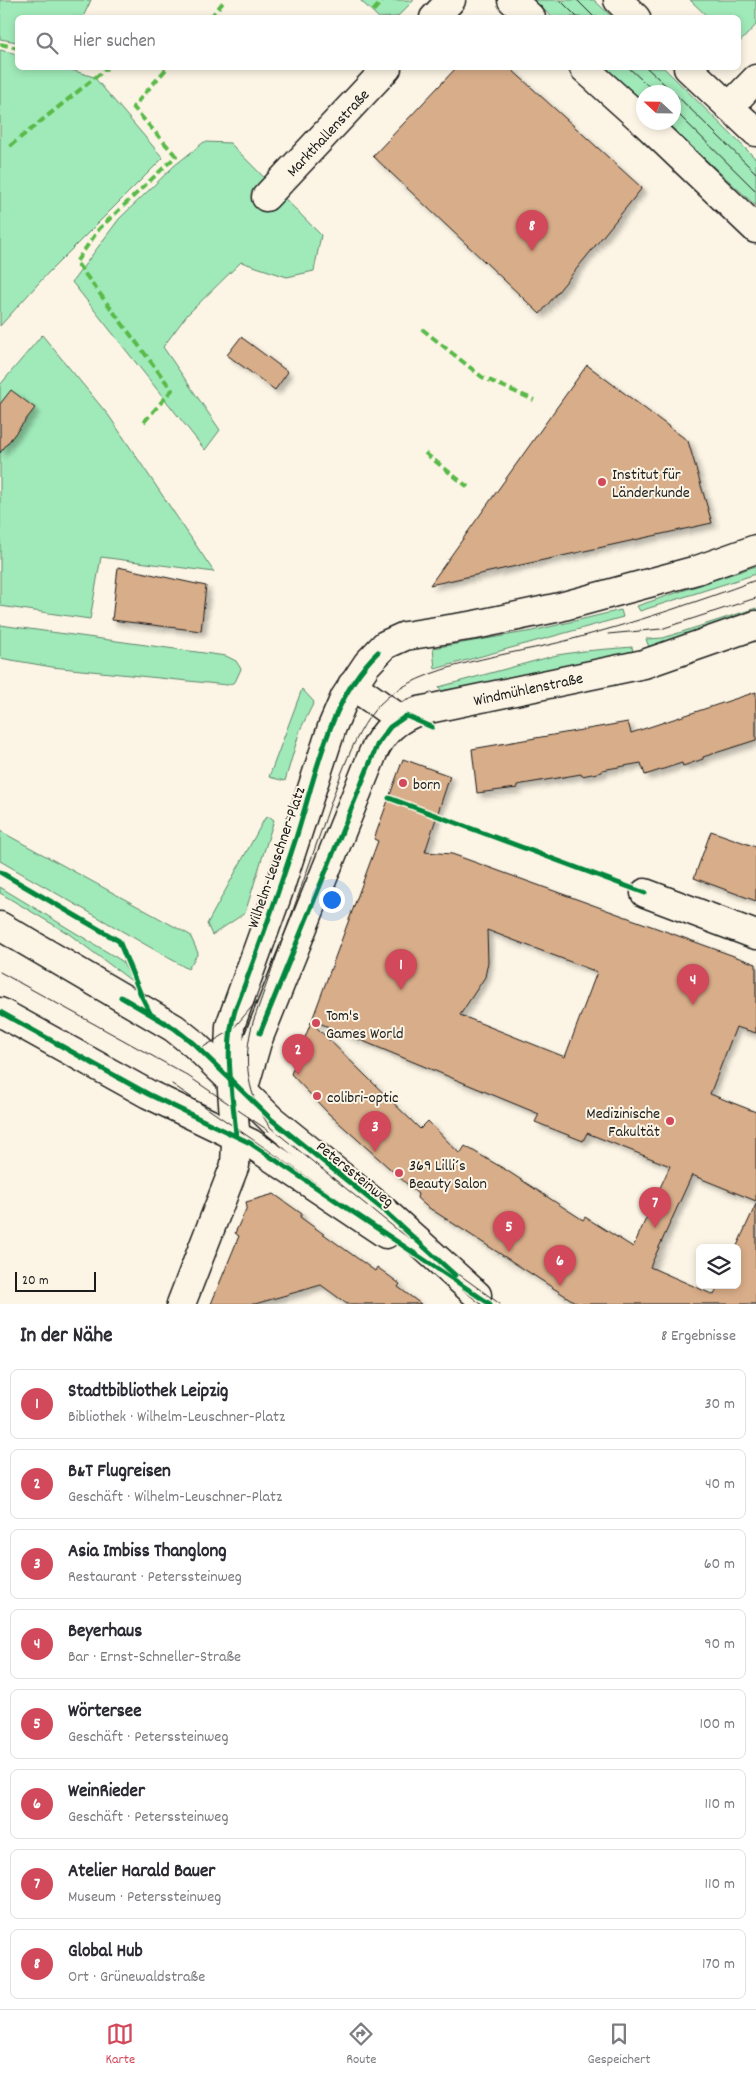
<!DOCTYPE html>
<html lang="de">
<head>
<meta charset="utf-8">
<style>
  :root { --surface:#fff; --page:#f7f7f7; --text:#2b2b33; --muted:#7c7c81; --line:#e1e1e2; --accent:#d1495b }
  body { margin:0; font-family:Dekko,sans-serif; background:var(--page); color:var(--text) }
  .controls { position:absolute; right:15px; bottom:15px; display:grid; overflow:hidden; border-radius:8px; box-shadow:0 2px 8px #0003 }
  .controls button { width:45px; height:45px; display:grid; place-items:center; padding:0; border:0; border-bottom:1px solid var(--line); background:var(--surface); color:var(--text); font:25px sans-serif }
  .compass { position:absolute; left:636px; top:85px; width:45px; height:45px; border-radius:50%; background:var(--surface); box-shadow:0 2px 8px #0003; rotate:292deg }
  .scale { position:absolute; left:15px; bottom:12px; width:81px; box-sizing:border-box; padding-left:5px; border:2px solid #1c1c1c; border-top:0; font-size:14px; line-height:18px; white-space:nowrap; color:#1c1c1c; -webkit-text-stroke:4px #fcf5e5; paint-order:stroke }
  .you { position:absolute; left:331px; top:899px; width:18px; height:18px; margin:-12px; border:4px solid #fff; border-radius:50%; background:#1a73e8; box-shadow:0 0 0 8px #1a73e833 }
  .badge { display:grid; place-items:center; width:32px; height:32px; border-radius:50%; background:var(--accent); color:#fff; font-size:16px; font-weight:700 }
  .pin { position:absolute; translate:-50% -41px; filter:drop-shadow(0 1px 2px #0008) }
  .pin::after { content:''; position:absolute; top:26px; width:18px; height:15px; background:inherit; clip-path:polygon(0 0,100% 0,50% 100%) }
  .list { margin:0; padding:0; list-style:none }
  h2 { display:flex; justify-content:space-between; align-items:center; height:65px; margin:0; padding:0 20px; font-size:21px }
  h2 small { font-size:16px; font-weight:400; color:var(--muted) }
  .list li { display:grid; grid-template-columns:32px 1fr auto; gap:15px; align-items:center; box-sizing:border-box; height:70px; margin:0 10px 10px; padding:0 10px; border:1px solid var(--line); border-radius:8px }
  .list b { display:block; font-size:19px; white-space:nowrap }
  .list p { margin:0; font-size:16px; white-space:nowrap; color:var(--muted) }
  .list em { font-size:16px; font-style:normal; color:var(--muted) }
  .icon { flex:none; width:28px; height:28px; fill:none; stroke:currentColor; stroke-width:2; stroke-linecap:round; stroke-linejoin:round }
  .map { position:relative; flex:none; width:756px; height:1304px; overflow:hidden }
  .search { position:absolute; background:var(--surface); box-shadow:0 2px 8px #0003; left:15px; right:15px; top:15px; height:55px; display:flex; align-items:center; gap:12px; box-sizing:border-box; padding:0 18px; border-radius:8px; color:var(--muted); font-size:19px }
  .sheet { height:705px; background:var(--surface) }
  nav { display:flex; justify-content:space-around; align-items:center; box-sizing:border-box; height:70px; border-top:1px solid var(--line); background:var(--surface); font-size:14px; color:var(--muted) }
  nav a { display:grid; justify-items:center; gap:2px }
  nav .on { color:var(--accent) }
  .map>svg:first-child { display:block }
  .green { fill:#a0eab9; stroke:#5e836a }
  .building { fill:#d8ad89; stroke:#1c1c1c; fill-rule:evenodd; filter:url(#shadow) }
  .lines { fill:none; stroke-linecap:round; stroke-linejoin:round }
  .minor-casing { stroke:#1c1c1c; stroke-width:31 }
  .major-casing { stroke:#1c1c1c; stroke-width:31 }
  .minor { stroke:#fcf5e5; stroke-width:28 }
  .major { stroke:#fcf5e5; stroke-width:28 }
  .tram { stroke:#1c1c1c; stroke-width:1 }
  .quiet { stroke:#58b947; stroke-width:4; stroke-dasharray:8 4; stroke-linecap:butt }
  .cycleway-casing { stroke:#fcf5e5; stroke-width:8 }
  .cycleway { stroke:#00873e; stroke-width:5 }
  .poi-dot { fill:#d1495b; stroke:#fcf5e5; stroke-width:2 }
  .labels { text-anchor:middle; stroke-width:4; stroke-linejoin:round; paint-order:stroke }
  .street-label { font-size:16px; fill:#1c1c1c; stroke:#fcf5e5 }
  .poi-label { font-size:16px; fill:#1c1c1c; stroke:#fcf5e5; text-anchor:start }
</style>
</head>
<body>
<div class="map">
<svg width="756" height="1304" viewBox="0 0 756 1304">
  <defs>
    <filter id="shadow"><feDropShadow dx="4.5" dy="4.5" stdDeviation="2.5" flood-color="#0004"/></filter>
  </defs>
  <rect width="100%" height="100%" fill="#fcf5e5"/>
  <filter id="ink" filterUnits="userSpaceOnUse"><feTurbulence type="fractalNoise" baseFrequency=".02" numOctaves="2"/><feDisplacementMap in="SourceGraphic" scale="10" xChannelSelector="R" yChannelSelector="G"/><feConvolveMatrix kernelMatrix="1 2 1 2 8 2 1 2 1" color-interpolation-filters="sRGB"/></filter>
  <g filter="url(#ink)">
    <g class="green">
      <path d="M0 0H91L83 17 18 18 17 42 0 39Z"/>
      <path d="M360 0H414L397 17 379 18Z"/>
      <path d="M533 0H594L612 17H552Z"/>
      <path d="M690 0H756V25L739 43 738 18 708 17Z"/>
      <path d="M0 50 17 54 18 68H65L94 77 163 158 47 274 0 326Z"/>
      <path d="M605 68H664L756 159V206L666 123 674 122V92H644L643 103Z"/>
      <path d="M204 142 230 143 321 235 314 271 287 277 241 262 187 315 163 347 220 430 205 450 72 282 119 219 174 166Z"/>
      <path d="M42 335 109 416 214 572 101 557 90 619 0 606V385Z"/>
      <path d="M756 566V574L640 611 637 606Z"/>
      <path d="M756 608V616L650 650 646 639 663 638Z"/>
      <path d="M621 610 623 617 435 669 433 648 532 631Z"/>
      <path d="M0 625 226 656 236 661 241 669 235 682 227 685 52 667 0 658Z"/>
      <path d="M632 647 634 656 441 691 439 687 557 655 584 651Z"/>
      <path d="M302 689 314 702 300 730 285 781 269 777Z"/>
      <path d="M270 817 274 820 273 823 245 913 212 935 207 924 265 818Z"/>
      <path d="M0 831 190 935 198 953 188 969 0 861Z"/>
      <path d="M0 887 122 961 133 982 69 934 0 893Z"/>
    </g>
    <g class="building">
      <path d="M456 68H510L642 188 540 314 373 156Z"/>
      <path d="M241 337 288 372 275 390 227 355Z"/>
      <path d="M587 365 688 441 712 523 430 585Z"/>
      <path d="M11 390 35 408 0 453V404Z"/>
      <path d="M118 567 206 586 201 631 112 620Z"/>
      <path d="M756 692V740L703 757V759L683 766 682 763 645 775 641 763 602 770V772L582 776 581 774 517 785V788L477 793 472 749 628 722 631 733Z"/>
      <path d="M403 759 450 776 425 852 452 854 756 964V1033L736 1027 710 1094 756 1112V1201L692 1175 650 1267 714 1295 719 1285H737L736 1248 756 1204V1304H578L426 1206 417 1198 418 1194 328 1113 291 1074 311 1022 420 1129 428 1121 460 1154 465 1146 506 1170 583 1220 585 1217 633 1247 670 1166 587 1133 583 1141 535 1122 539 1114 312 1020 378 841 374 839ZM487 930 597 972 565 1057 460 1015 485 977 488 962Z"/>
      <path d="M711 831 756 847V901L694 878Z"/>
      <path d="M274 1194 302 1214 300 1217 375 1271 377 1267 400 1284 398 1287 421 1304H347L321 1285 255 1304H211L239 1236 235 1233 247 1207 246 1202Z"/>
    </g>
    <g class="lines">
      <g class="minor-casing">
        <g id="minor">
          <path d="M434 18 451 0"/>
          <path d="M729 107 756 79"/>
          <path d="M266 197 387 68"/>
          <path d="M352 685 400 719"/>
          <path d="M645 893 756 935"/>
          <path d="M240 1101 257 1042 373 753C383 732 396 719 419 711L644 664 756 625"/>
          <path d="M181 1304 235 1165 236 1143 229 1050 230 1026 278 893 332 727 345 697 367 664 385 645 405 636 475 625 560 607 697 570 756 549"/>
        </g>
      </g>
      <g class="major-casing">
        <g id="major">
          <path d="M512 0 531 18"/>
          <path d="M618 0 636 18"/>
          <path d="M584 68 644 122"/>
          <path d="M688 68 756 132"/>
          <path d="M644 122 756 229"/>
          <path d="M0 926 174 1028 194 1044 272 1120 381 1208 477 1295"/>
          <path d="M0 1012 148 1094 250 1143 386 1234"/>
        </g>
      </g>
      <use href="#minor" class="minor"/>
      <use href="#major" class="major"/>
      <g class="tram">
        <path d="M560 0 578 18"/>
        <path d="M577 0 595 18"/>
        <path d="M629 68 655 92"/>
        <path d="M647 68 673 92"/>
        <path d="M674 93 756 173"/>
        <path d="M674 110 756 191"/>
        <path d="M608 634 661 629 756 598"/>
        <path d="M0 972 185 1074 269 1131"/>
        <path d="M200 1049 232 1030 256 1002"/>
        <path d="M172 1084 390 1234 481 1304"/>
        <path d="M500 1304 395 1228 271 1128C247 1097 242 1060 253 1022 275 960 298 897 320 834 334 795 351 735 379 705 419 663 514 655 569 640 633 623 695 603 756 580"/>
      </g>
      <g class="quiet">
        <path d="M373 11 383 0"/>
        <path d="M210 18 225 0"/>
        <path d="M0 44 18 48"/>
        <path d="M10 146 107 68"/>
        <path d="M422 329 482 377 534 400"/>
        <path d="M144 422 172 390 76 262 99 229 176 156 133 107 167 68"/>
        <path d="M425 453 468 487"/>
      </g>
      <g class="cycleway-casing">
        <g id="cycleway">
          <path d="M389 798 645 893"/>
          <path d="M0 872 119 941 141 995 150 1013"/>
          <path d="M121 997 174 1028 194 1044 272 1120 381 1208 455 1275"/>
          <path d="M0 1012 148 1094 250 1143 490 1304"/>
          <path d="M260 1033 378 743 390 727 406 716 432 727"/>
          <path d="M236 1135C233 1094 223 1050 235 1010 257 954 277 896 296 838 316 775 329 699 378 652"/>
        </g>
      </g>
      <use href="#cycleway" class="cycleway"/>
    </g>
  </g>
  <g class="poi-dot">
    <circle cx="602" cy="482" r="5"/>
    <circle cx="403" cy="783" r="5"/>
    <circle cx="316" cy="1023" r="5"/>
    <circle cx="317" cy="1096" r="5"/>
    <circle cx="670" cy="1121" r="5"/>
    <circle cx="399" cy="1173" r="5"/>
  </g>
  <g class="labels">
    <g class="street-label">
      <text transform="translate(327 132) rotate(-47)" y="6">Markthallenstraße</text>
      <text transform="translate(528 688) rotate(-12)" y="6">Windmühlenstraße</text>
      <text transform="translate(275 857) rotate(-71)" y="6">Wilhelm-Leuschner-Platz</text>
      <text transform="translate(356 1173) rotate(39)" y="6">Peterssteinweg</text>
    </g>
    <g class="poi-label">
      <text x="612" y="479">Institut für<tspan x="612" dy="18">Länderkunde</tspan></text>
      <text x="413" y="789">born</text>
      <text x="326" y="1020">Tom's<tspan x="326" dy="18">Games World</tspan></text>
      <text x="327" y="1102">colibri-optic</text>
      <text x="660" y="1118" text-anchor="end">Medizinische<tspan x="660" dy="18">Fakultät</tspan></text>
      <text x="409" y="1170">369 Lilli´s<tspan x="409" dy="18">Beauty Salon</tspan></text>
    </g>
  </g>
</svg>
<div class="controls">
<button><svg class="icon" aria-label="layers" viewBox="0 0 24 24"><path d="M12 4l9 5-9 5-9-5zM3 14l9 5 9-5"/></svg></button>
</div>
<svg class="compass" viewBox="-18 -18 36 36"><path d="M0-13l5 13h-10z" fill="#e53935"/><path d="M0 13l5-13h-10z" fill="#7c7c81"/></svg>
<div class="scale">20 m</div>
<div class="you"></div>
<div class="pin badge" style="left:401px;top:990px">1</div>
<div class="pin badge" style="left:298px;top:1075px">2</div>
<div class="pin badge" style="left:375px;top:1152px">3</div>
<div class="pin badge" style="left:693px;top:1005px">4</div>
<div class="pin badge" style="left:509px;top:1252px">5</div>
<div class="pin badge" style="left:560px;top:1286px">6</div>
<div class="pin badge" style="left:655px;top:1228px">7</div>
<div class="pin badge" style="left:532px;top:251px">8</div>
<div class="search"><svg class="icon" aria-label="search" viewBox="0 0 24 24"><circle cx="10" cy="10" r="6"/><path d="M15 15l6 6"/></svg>Hier suchen</div>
</div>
<section class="sheet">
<h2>In der Nähe<small>8 Ergebnisse</small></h2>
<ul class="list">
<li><span class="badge">1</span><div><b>Stadtbibliothek Leipzig</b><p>Bibliothek · Wilhelm-Leuschner-Platz</p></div><em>30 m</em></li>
<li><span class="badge">2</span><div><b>B&amp;T Flugreisen</b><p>Geschäft · Wilhelm-Leuschner-Platz</p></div><em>40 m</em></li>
<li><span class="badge">3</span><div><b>Asia Imbiss Thanglong</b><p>Restaurant · Peterssteinweg</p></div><em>60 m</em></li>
<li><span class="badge">4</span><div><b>Beyerhaus</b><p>Bar · Ernst-Schneller-Straße</p></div><em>90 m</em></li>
<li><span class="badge">5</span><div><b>Wörtersee</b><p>Geschäft · Peterssteinweg</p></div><em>100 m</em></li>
<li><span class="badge">6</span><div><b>WeinRieder</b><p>Geschäft · Peterssteinweg</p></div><em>110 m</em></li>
<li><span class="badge">7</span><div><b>Atelier Harald Bauer</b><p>Museum · Peterssteinweg</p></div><em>110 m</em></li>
<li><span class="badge">8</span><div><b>Global Hub</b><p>Ort · Grünewaldstraße</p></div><em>170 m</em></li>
</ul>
</section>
<nav>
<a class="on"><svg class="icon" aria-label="map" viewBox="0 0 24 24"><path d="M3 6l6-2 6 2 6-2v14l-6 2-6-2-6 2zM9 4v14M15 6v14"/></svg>Karte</a>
<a><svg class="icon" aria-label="directions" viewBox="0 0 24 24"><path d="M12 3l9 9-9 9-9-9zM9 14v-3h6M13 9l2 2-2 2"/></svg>Route</a>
<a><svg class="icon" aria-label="saved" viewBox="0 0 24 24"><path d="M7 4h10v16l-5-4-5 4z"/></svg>Gespeichert</a>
</nav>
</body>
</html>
